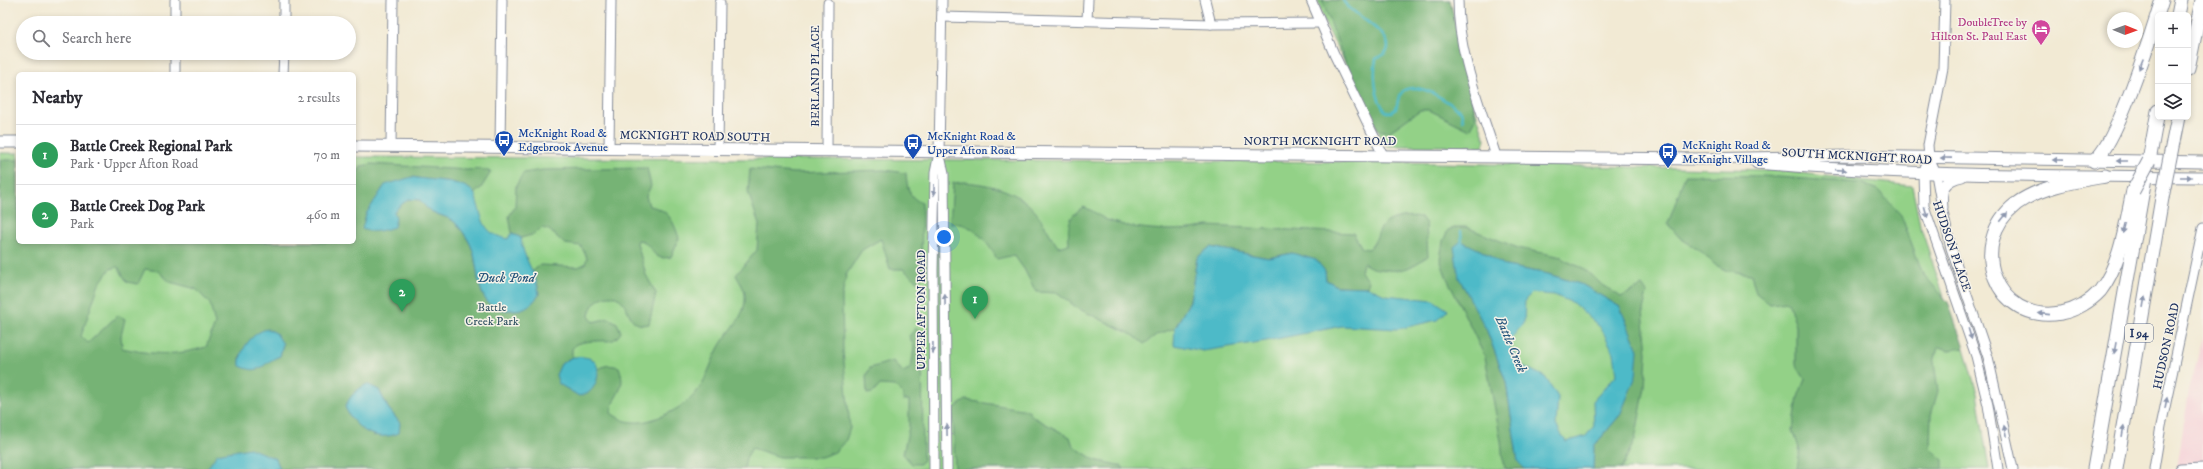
<!DOCTYPE html>
<html lang="en">
<head>
<meta charset="utf-8">
<style>
  :root { --surface:#fff; --page:#f7f7f7; --text:#2b2b33; --muted:#7c7c81; --line:#e1e1e2; --accent:#1f6fb2 }
  body { margin:0; font-family:"IM FELL DW Pica",serif; background:var(--page); color:var(--text) }
  .controls { position:absolute; right:12px; top:12px; display:grid; overflow:hidden; border-radius:6px; box-shadow:0 2px 6px #0003 }
  .controls button { width:36px; height:36px; display:grid; place-items:center; padding:0; border:0; border-bottom:1px solid var(--line); background:var(--surface); color:var(--text); font:20px sans-serif }
  .compass { position:absolute; left:2107px; top:12px; width:36px; height:36px; border-radius:50%; background:var(--surface); box-shadow:0 2px 6px #0003; rotate:91deg }
  .you { position:absolute; left:944px; top:237px; width:14px; height:14px; margin:-10px; border:3px solid #fff; border-radius:50%; background:#1a73e8; box-shadow:0 0 0 6px #1a73e833 }
  .badge { display:grid; place-items:center; width:26px; height:26px; border-radius:50%; background:var(--accent); color:#fff; font-size:13px; font-weight:700 }
  .pin { position:absolute; translate:-50% -33px; filter:drop-shadow(0 1px 2px #0008) }
  .pin::after { content:''; position:absolute; top:21px; width:14px; height:12px; background:inherit; clip-path:polygon(0 0,100% 0,50% 100%) }
  .list { margin:0; padding:0; list-style:none }
  h2 { display:flex; justify-content:space-between; align-items:center; height:52px; margin:0; padding:0 16px; font-size:17px }
  h2 small { font-size:13px; font-weight:400; color:var(--muted) }
  .list li { display:grid; grid-template-columns:26px 1fr auto; gap:12px; align-items:center; box-sizing:border-box; height:60px; padding:0 16px; border-top:1px solid var(--line) }
  .list b { display:block; font-size:15px; white-space:nowrap }
  .list p { margin:0; font-size:13px; white-space:nowrap; color:var(--muted) }
  .list em { font-size:13px; font-style:normal; color:var(--muted) }
  .icon { flex:none; width:22px; height:22px; fill:none; stroke:currentColor; stroke-width:2; stroke-linecap:round; stroke-linejoin:round }
  .map { position:relative; flex:none; width:2203px; height:469px; overflow:hidden }
  .search { position:absolute; background:var(--surface); box-shadow:0 2px 6px #0003; left:16px; top:16px; width:340px; height:44px; display:flex; align-items:center; gap:10px; box-sizing:border-box; padding:0 14px; border-radius:22px; color:var(--muted); font-size:15px }
  .panel { position:absolute; background:var(--surface); box-shadow:0 2px 6px #0003; left:16px; top:72px; width:340px; height:172px; border-radius:6px }
  .map>svg:first-child { display:block }
  .built { fill:#f6cfd7 }
  .green { fill:#93d187; stroke:#578072 }
  .forest { fill:#76b374; stroke:#487169; fill-rule:evenodd }
  .water { fill:#4ebac8; stroke:#347493; fill-rule:evenodd }
  .lines { fill:none; stroke-linecap:round; stroke-linejoin:round }
  .stream { stroke:#4ebac8; stroke-width:2.5 }
  .minor-casing { stroke:#868c99; stroke-width:11 }
  .major-casing { stroke:#868c99; stroke-width:13 }
  .highway-casing { stroke:#868c99; stroke-width:15 }
  .minor { stroke:#fff; stroke-width:9 }
  .major { stroke:#fff; stroke-width:11 }
  .highway { stroke:#fff; stroke-width:13 }
  .highway-bridge-casing { stroke:#868c99; stroke-width:15; stroke-linecap:butt }
  .highway-bridge { stroke:#fff; stroke-width:13 }
  .oneway { fill:#8d97ae }
  .labels { text-anchor:middle; stroke-width:3; stroke-linejoin:round; paint-order:stroke }
  .shield { fill:#f7f3e8; stroke:#5d6a87; stroke-width:1 }
  .shield-label { font-size:11px; font-weight:bold; fill:#1b2f5e }
  .hotel-label { font-size:12px; fill:#b23c85; stroke:#f7f3e8; text-anchor:end }
  .street-label { font-size:12px; fill:#1b2f5e; stroke:#f7f3e8 }
  .transit-label { font-size:12px; fill:#164399; stroke:#f7f3e8; text-anchor:start }
  .park-label { font-size:12px; fill:#395868; stroke:#f7f3e8 }
  .water-label { font-size:13px; font-style:italic; fill:#2a597e; stroke:#f7f3e8 }
</style>
</head>
<body>
<div class="map">
<svg width="2203" height="469" viewBox="0 0 2203 469">
  <rect width="100%" height="100%" fill="#f7f3e8"/>
  <filter id="ink" filterUnits="userSpaceOnUse"><feTurbulence type="fractalNoise" baseFrequency=".025" numOctaves="2"/><feDisplacementMap in="SourceGraphic" scale="8" xChannelSelector="R" yChannelSelector="G"/><feConvolveMatrix kernelMatrix="1 2 1 2 8 2 1 2 1" color-interpolation-filters="sRGB"/></filter>
  <filter id="wash" filterUnits="userSpaceOnUse"><feTurbulence type="fractalNoise" baseFrequency=".012" numOctaves="4" result="noise"/><feDisplacementMap in="SourceGraphic" scale="16" xChannelSelector="R" yChannelSelector="G"/><feGaussianBlur stdDeviation="0.9" result="paint"/><feColorMatrix in="noise" values="0 0 0 0 0 0 0 0 0 0 0 0 0 0 0 0 0 1.4 0 .05"/><feComposite in="paint" operator="in"/></filter>
  <g filter="url(#wash)">
    <rect width="100%" height="100%" fill="#f2ead4"/>
    <path class="built" d="M2203 337V469H2177L2189 391Z"/>
    <g class="green">
      <path d="M1318 0H1450L1461 64 1485 140 1483 146H1388L1384 143 1324 21Z"/>
      <path d="M0 153H18V242H354V157L1388 162 1774 170 1912 186 1920 225 1961 348H1964L1977 393 1989 469H0Z"/>
    </g>
    <g class="forest">
      <path d="M1322 0H1450L1476 119 1470 130 1429 110H1420L1389 132 1378 130 1342 54Z"/>
      <path d="M0 160H18V242H354V173L359 171 361 166 372 164 467 170 481 169 491 172 481 188 474 194 462 186 448 181H431L413 177 382 189 380 195 394 211 408 199 420 200C423 203 425 207 428 209 438 217 451 215 459 227 465 234 470 242 473 251 480 275 475 312 511 310 525 310 530 306 539 295L538 286 532 272 540 265 578 267 585 264 587 258 581 246 565 244 549 230 542 228 532 235 521 238 512 233 509 216 515 207 516 186 523 173 543 170 647 168 651 186 646 196 649 206C668 209 673 220 679 238L671 257C652 261 655 250 643 241L638 240 637 243 646 275 656 293 649 324C626 329 632 306 618 298 605 291 590 303 589 316L593 322 609 318 617 323 621 332C614 344 608 340 596 341 589 341 583 342 576 344L572 349V357L561 364 596 381 598 370C605 364 610 365 619 367 628 391 613 392 611 413 618 418 625 422 634 422 651 424 683 408 694 395 706 382 710 364 718 349 727 331 747 317 745 295 745 289 739 281 736 275L757 250 759 224 748 192 750 169 794 173 884 170 906 173C907 187 908 197 922 203L921 279 918 282 903 269H890L881 239 862 250 846 275 842 297 843 351 850 428 846 440 835 452 821 457H780L752 448 746 458 744 469H280L276 459 218 454 207 469H0ZM118 267 127 282 138 284 145 269 158 271 170 282 196 289 210 304 215 324 206 347C175 356 154 355 122 348L121 336 125 319 118 315 88 343 81 336 99 284 110 269ZM283 344 280 356 268 360 239 358 246 347ZM379 390 388 408 400 423 373 436Z"/>
      <path d="M1685 175 1763 176 1820 180 1860 183 1878 190 1901 215 1923 274 1948 302 1964 348 1950 350 1938 347 1934 362 1938 391 1931 415 1930 447 1943 460V469H1797L1800 451 1793 430 1798 397 1805 379 1796 365V326L1788 302 1770 304 1756 293 1751 274 1727 271 1714 264 1702 252 1680 238 1668 224Z"/>
      <path d="M963 182C991 184 1021 191 1038 215 1045 225 1051 237 1058 247L1069 244C1068 225 1067 218 1083 207 1094 210 1100 218 1110 221 1133 230 1183 233 1207 226L1353 233 1362 248 1369 249C1376 242 1376 237 1380 230 1386 217 1409 215 1421 217L1426 224 1428 256C1413 266 1405 272 1387 270 1375 268 1374 270 1363 263L1361 272 1369 281 1367 287 1337 286 1326 280 1325 271 1292 253 1269 258 1210 247 1197 258 1190 301 1175 328 1156 335 1144 344 1133 335 1077 308 1058 293 1036 292 1024 269 1014 255 997 259C988 243 972 220 950 224L953 183Z"/>
      <path d="M1458 227H1466L1518 248 1562 257 1566 261 1583 268 1600 283 1621 297 1642 286 1647 293 1643 310 1647 353 1645 387 1635 440 1621 469H1593L1594 446 1620 415V307L1583 285 1548 274 1506 266 1480 250 1487 331 1506 382 1518 461 1525 469H1506L1503 463 1501 441 1485 357 1446 276 1440 259 1443 241 1448 230Z"/>
      <path d="M916 328 921 330 922 336 923 460 920 464H912L903 454 909 427V400H903V393L895 386 880 385 873 393 867 394 866 376 870 368 893 361 903 372 911 368 914 347 909 336Z"/>
      <path d="M966 400 1028 410 1033 417 1070 437 1073 446 1095 460 1122 466 1124 469H955L953 409Z"/>
    </g>
    <g class="water">
      <path d="M412 177C430 181 462 179 474 193 476 196 477 202 478 205 484 225 485 234 508 239L512 233 521 238C522 258 538 275 539 295 530 306 525 310 511 310 475 312 480 275 473 251 470 242 465 234 459 227 451 215 438 217 428 209 425 207 423 203 420 200L408 199 394 211 396 218 394 227C384 230 373 234 362 229L366 214 385 185Z"/>
      <path d="M1461 241 1480 250 1506 266 1548 274 1583 285 1620 307 1638 350 1636 376 1620 415 1594 446 1593 469H1525L1518 462 1506 382 1487 331 1459 278 1454 247ZM1532 293 1554 295 1573 303 1601 328 1614 353 1617 374 1593 401 1594 426 1586 436 1566 442 1556 425 1558 397 1545 377 1521 365 1508 343 1524 322 1525 300Z"/>
      <path d="M1210 247 1269 258 1292 253 1316 260 1325 271 1326 280 1337 286 1367 287 1385 295 1433 300 1448 310 1437 320 1398 329 1342 326 1266 341 1203 351 1174 345 1175 328 1190 301 1197 258Z"/>
      <path d="M268 329 276 333 283 344 280 356C261 363 262 376 240 366 238 351 253 331 268 329Z"/>
      <path d="M572 357C579 357 589 356 594 361 602 369 597 387 588 393 586 395 581 395 579 396L559 384 556 375 561 364Z"/>
      <path d="M367 384 379 390 388 408 400 423 399 433C375 443 355 429 345 407 351 395 356 390 367 384Z"/>
      <path d="M250 448 276 459 280 469H207L217 454Z"/>
    </g>
    <g class="lines">
      <g class="stream">
        <path d="M1343 0C1346 12 1399 35 1386 52 1384 55 1379 56 1376 59 1373 76 1375 99 1386 112H1391L1396 109 1399 96 1404 90C1422 82 1446 101 1461 111L1463 120"/>
        <path d="M1461 231 1462 245"/>
      </g>
    </g>
  </g>
  <g filter="url(#ink)">
    <g class="lines">
      <g class="minor-casing">
        <g id="minor">
          <path d="M942 0 939 151 944 174 947 469"/>
          <path d="M1205 0 1211 24"/>
          <path d="M1311 0 1334 54 1383 155"/>
          <path d="M1458 0C1458 54 1480 105 1496 156"/>
          <path d="M1945 0 1943 68 1928 145 1929 158 1936 174 1942 208 1951 248 1988 357 2013 469"/>
          <path d="M942 17 1211 24 1320 23"/>
          <path d="M1087 20 1088 0"/>
          <path d="M175 23V0"/>
          <path d="M284 23V0"/>
          <path d="M175 74V53"/>
          <path d="M283 74 284 53"/>
          <path d="M391 146 393 0"/>
          <path d="M500 146 502 0"/>
          <path d="M609 148 611 0"/>
          <path d="M718 149 720 3"/>
          <path d="M827 150 828 3"/>
          <path d="M1929 158 1923 173 1924 206 1976 356 1988 405 1998 469"/>
          <path d="M934 469 933 270 935 173 939 153"/>
          <path d="M2154 469 2161 426 2203 228"/>
          <path d="M2180 469 2203 468"/>
        </g>
      </g>
      <g class="major-casing">
        <g id="major">
          <path d="M0 142H18"/>
          <path d="M354 146 1701 159 1850 156 2203 162"/>
          <path d="M1757 163C1905 176 2054 176 2203 177"/>
          <path d="M1942 208C1940 189 1943 180 1962 176"/>
        </g>
      </g>
      <g class="highway-casing">
        <g id="highway">
          <path d="M2178 15 2181 0"/>
          <path d="M2188 69 2202 0"/>
          <path d="M2173 142 2178 117"/>
          <path d="M2094 161C2117 144 2152 32 2162 0"/>
          <path d="M2149 161 2158 111"/>
          <path d="M2105 176C2076 181 2041 186 2016 204 1966 243 1995 325 2061 313 2075 310 2090 302 2100 291 2121 264 2126 223 2133 191"/>
          <path d="M2094 469 2145 178"/>
          <path d="M2116 469 2162 198"/>
        </g>
      </g>
      <use href="#minor" class="minor"/>
      <use href="#major" class="major"/>
      <use href="#highway" class="highway"/>
      <g class="highway-bridge-casing">
        <g id="highway-bridge">
          <path d="M2133 191 2149 161"/>
          <path d="M2162 198 2173 142"/>
        </g>
      </g>
      <use href="#highway-bridge" class="highway-bridge"/>
    </g>
    <defs><path id="oneway-solid" d="M-6-.8H1V-3.2L6.5 0L1 3.2V.8H-6Z"/></defs>
    <g class="oneway">
      <use href="#oneway-solid" transform="translate(2141 64) rotate(112)"/>
      <use href="#oneway-solid" transform="translate(1946 158) rotate(-179)"/>
      <use href="#oneway-solid" transform="translate(2058 160) rotate(-179)"/>
      <use href="#oneway-solid" transform="translate(2122 161) rotate(-180)"/>
      <use href="#oneway-solid" transform="translate(1841 170) rotate(4)"/>
      <use href="#oneway-solid" transform="translate(2186 177)"/>
      <use href="#oneway-solid" transform="translate(934 190) rotate(91)"/>
      <use href="#oneway-solid" transform="translate(1926 212) rotate(74)"/>
      <use href="#oneway-solid" transform="translate(2004 217) rotate(-52)"/>
      <use href="#oneway-solid" transform="translate(2124 228) rotate(104)"/>
      <use href="#oneway-solid" transform="translate(945 300) rotate(-91)"/>
      <use href="#oneway-solid" transform="translate(2144 302) rotate(-81)"/>
      <use href="#oneway-solid" transform="translate(2044 314) rotate(-174)"/>
      <use href="#oneway-solid" transform="translate(1970 334) rotate(73)"/>
      <use href="#oneway-solid" transform="translate(933 348) rotate(89)"/>
      <use href="#oneway-solid" transform="translate(2115 348) rotate(100)"/>
      <use href="#oneway-solid" transform="translate(2166 403) rotate(-79)"/>
      <use href="#oneway-solid" transform="translate(947 430) rotate(-91)"/>
      <use href="#oneway-solid" transform="translate(2005 431) rotate(-101)"/>
      <use href="#oneway-solid" transform="translate(2123 431) rotate(-81)"/>
    </g>
  </g>
  <defs>
    <g id="hotel-pin" transform="scale(1)"><path d="M0 17L-7.5 6A9.5 9.5 0 1 1 7.5 6Z" fill="#d1479c" stroke="#f7f3e8"/><path d="M-6-4.5h1.5V1H6V5H4.5V3h-9V5H-6ZM-4 0a1.8 1.8 0 1 1 3.6 0ZM.5 0V-2.5h3Q6-2.5 6 0Z" fill="#fff"/></g>
    <g id="bus-pin" transform="scale(1)"><path d="M0 17L-7.5 6A9.5 9.5 0 1 1 7.5 6Z" fill="#1a4fb4" stroke="#f7f3e8"/><path d="M-5-6H5V4H4V6H2V4H-2V6H-4V4H-5ZM-3.5-4V0h7V-4ZM-3.5 1.2v1.5H-2V1.2ZM2 1.2v1.5H3.5V1.2Z" fill="#fff"/></g>
  </defs>
  <g fill-rule="evenodd">
    <use href="#hotel-pin" x="2041" y="29"/>
    <use href="#bus-pin" x="504" y="140"/>
    <use href="#bus-pin" x="913" y="143"/>
    <use href="#bus-pin" x="1668" y="152"/>
  </g>
  <g class="labels">
    <rect class="shield" x="2125" y="324" width="28" height="18" rx="3"/>
    <g class="shield-label">
      <text x="2139" y="337">I 94</text>
    </g>
    <g class="hotel-label">
      <text x="2027" y="26">DoubleTree by<tspan x="2027" dy="14">Hilton St. Paul East</tspan></text>
    </g>
    <g class="street-label">
      <text transform="translate(815 76) rotate(-90)" y="4">BERLAND PLACE</text>
      <text transform="translate(695 136) rotate(1)" y="4">MCKNIGHT ROAD SOUTH</text>
      <text x="1320" y="145">NORTH MCKNIGHT ROAD</text>
      <text transform="translate(1857 156) rotate(3)" y="4">SOUTH MCKNIGHT ROAD</text>
      <text transform="translate(1952 246) rotate(71)" y="4">HUDSON PLACE</text>
      <text transform="translate(921 310) rotate(-90)" y="4">UPPER AFTON ROAD</text>
      <text transform="translate(2166 346) rotate(-78)" y="4">HUDSON ROAD</text>
    </g>
    <g class="transit-label">
      <text x="518" y="137">McKnight Road &amp;<tspan x="518" dy="14">Edgebrook Avenue</tspan></text>
      <text x="927" y="140">McKnight Road &amp;<tspan x="927" dy="14">Upper Afton Road</tspan></text>
      <text x="1682" y="149">McKnight Road &amp;<tspan x="1682" dy="14">McKnight Village</tspan></text>
    </g>
    <g class="park-label">
      <text x="492" y="311">Battle<tspan x="492" dy="14">Creek Park</tspan></text>
    </g>
    <g class="water-label">
      <text x="506" y="282">Duck Pond</text>
      <text transform="translate(1512 344) rotate(67)" y="5">Battle Creek</text>
    </g>
  </g>
</svg>
<div class="controls">
<button>+</button>
<button>−</button>
<button><svg class="icon" aria-label="layers" viewBox="0 0 24 24"><path d="M12 4l9 5-9 5-9-5zM3 14l9 5 9-5"/></svg></button>
</div>
<svg class="compass" viewBox="-18 -18 36 36"><path d="M0-13l5 13h-10z" fill="#e53935"/><path d="M0 13l5-13h-10z" fill="#7c7c81"/></svg>
<div class="you"></div>
<div class="pin badge" style="left:975px;top:319px;background:#2e9e5b">1</div>
<div class="pin badge" style="left:402px;top:312px;background:#2e9e5b">2</div>
<div class="search"><svg class="icon" aria-label="search" viewBox="0 0 24 24"><circle cx="10" cy="10" r="6"/><path d="M15 15l6 6"/></svg>Search here</div>
<section class="panel">
<h2>Nearby<small>2 results</small></h2>
<ul class="list">
<li><span class="badge" style="background:#2e9e5b">1</span><div><b>Battle Creek Regional Park</b><p>Park · Upper Afton Road</p></div><em>70 m</em></li>
<li><span class="badge" style="background:#2e9e5b">2</span><div><b>Battle Creek Dog Park</b><p>Park</p></div><em>460 m</em></li>
</ul>
</section>
</div>
</body>
</html>
